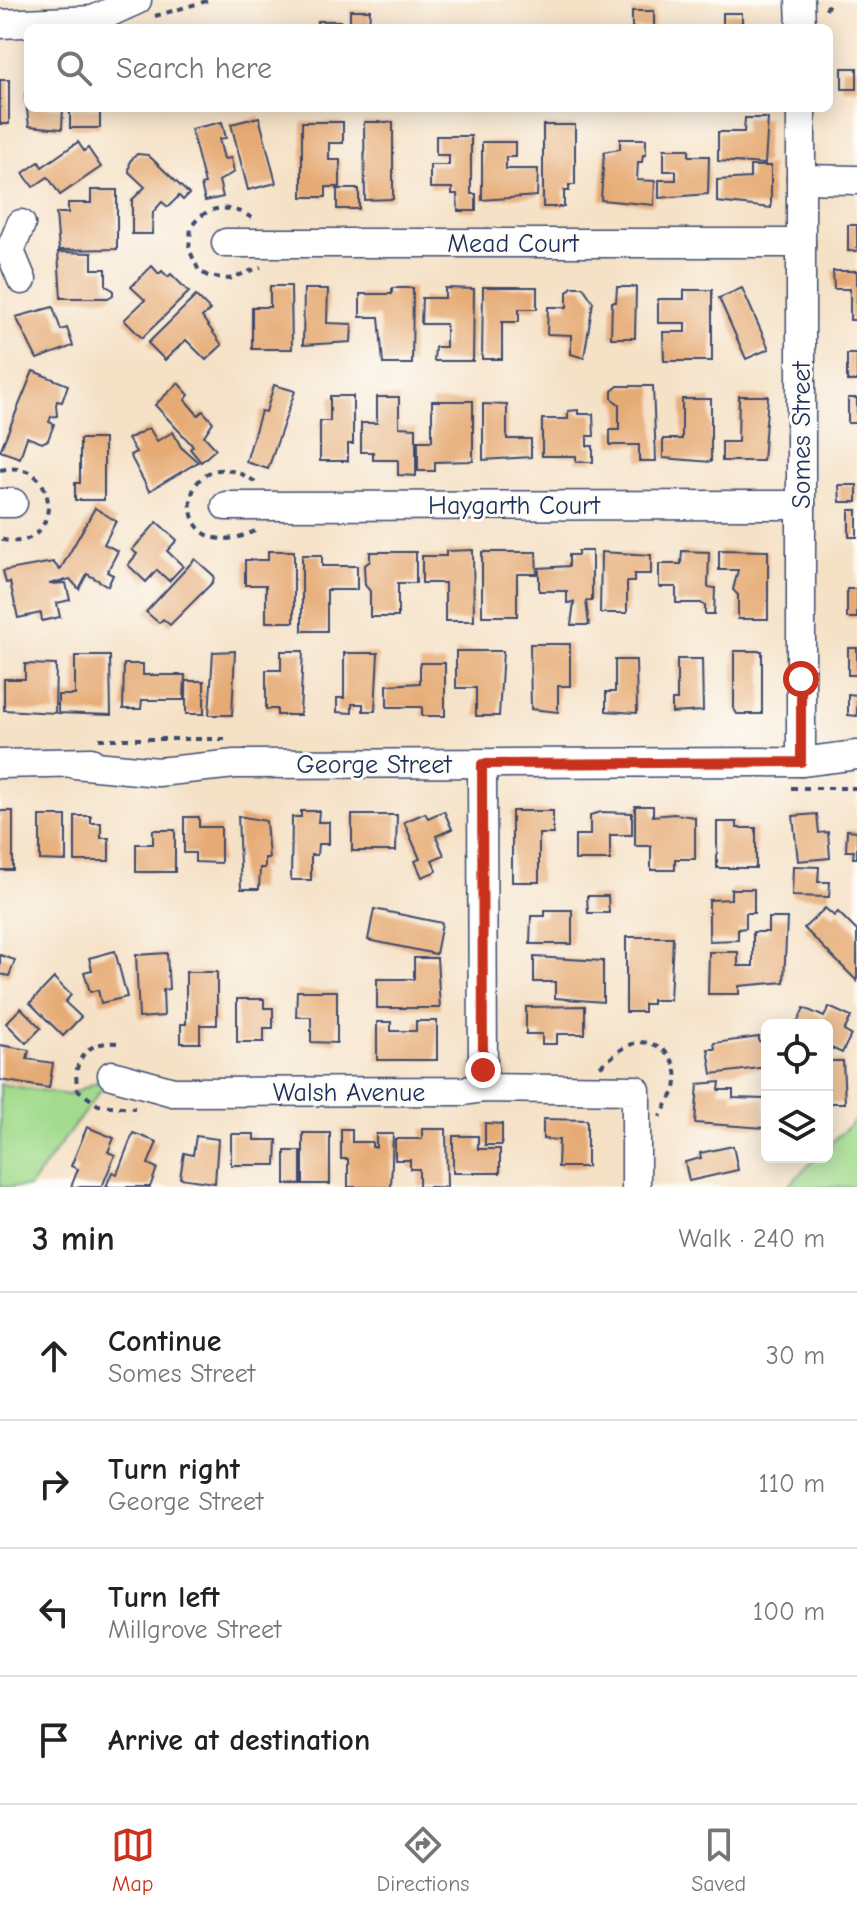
<!DOCTYPE html>
<html lang="en">
<head>
<meta charset="utf-8">
<style>
  :root { --surface:#fff; --page:#f6f6f6; --text:#222; --muted:#767676; --line:#e0e0e0; --accent:#c8321e }
  body { margin:0; font-family:"Comic Neue",sans-serif; background:var(--page); color:var(--text) }
  .controls { position:absolute; right:24px; bottom:24px; display:grid; overflow:hidden; border-radius:12px; box-shadow:0 4px 20px #0003 }
  .controls button { width:72px; height:72px; display:grid; place-items:center; padding:0; border:0; border-bottom:2px solid var(--line); background:var(--surface); color:var(--text); font:40px sans-serif }
  .stop { position:absolute; width:24px; height:24px; margin:-18px; border:6px solid #c8321e; border-radius:50%; background:#fff }
  .stop.end { background:#c8321e; border-color:#fff; box-shadow:0 2px 8px #0008 }
  .list { margin:0; padding:0; list-style:none }
  h2 { display:flex; justify-content:space-between; align-items:center; height:104px; margin:0; padding:0 32px; font-size:34px }
  h2 small { font-size:26px; font-weight:400; color:var(--muted) }
  .list li { display:grid; grid-template-columns:52px 1fr auto; gap:24px; align-items:center; box-sizing:border-box; height:128px; padding:0 32px; border-top:2px solid var(--line) }
  .list b { display:block; font-size:30px; white-space:nowrap }
  .list p { margin:0; font-size:26px; white-space:nowrap; color:var(--muted) }
  .list em { font-size:26px; font-style:normal; color:var(--muted) }
  .icon { flex:none; width:44px; height:44px; fill:none; stroke:currentColor; stroke-width:2; stroke-linecap:round; stroke-linejoin:round }
  .map { position:relative; flex:none; width:857px; height:1187px; overflow:hidden }
  .search { position:absolute; background:var(--surface); box-shadow:0 4px 20px #0003; left:24px; right:24px; top:24px; height:88px; display:flex; align-items:center; gap:20px; box-sizing:border-box; padding:0 28px; border-radius:12px; color:var(--muted); font-size:30px }
  .sheet { height:616px; background:var(--surface) }
  nav { display:flex; justify-content:space-around; align-items:center; box-sizing:border-box; height:112px; border-top:2px solid var(--line); background:var(--surface); font-size:22px; color:var(--muted) }
  nav a { display:grid; justify-items:center; gap:4px }
  nav .on { color:var(--accent) }
  .map>svg:first-child { display:block }
  .green { fill:#a2db8d; stroke:#5e8576; stroke-width:2 }
  .building { fill:#e6ab75 }
  .lines { fill:none; stroke-linecap:round; stroke-linejoin:round }
  .minor-casing { stroke:#3c4a6e; stroke-width:31 }
  .path { stroke:#3c4a6e; stroke-width:4; stroke-dasharray:6 6; stroke-linecap:butt }
  .minor { stroke:#fff; stroke-width:28 }
  .route { stroke:#c8321e; stroke-width:10 }
  .labels { text-anchor:middle; stroke-width:6; stroke-linejoin:round; paint-order:stroke }
  .street-label { font-size:26px; fill:#1b2f5e; stroke:#fdfcf7 }
</style>
</head>
<body>
<div class="map">
<svg width="857" height="1187" viewBox="0 0 857 1187">
  <rect width="100%" height="100%" fill="#fdfcf7"/>
  <filter id="ink" filterUnits="userSpaceOnUse"><feTurbulence type="fractalNoise" baseFrequency=".0125" numOctaves="2"/><feDisplacementMap in="SourceGraphic" scale="16" xChannelSelector="R" yChannelSelector="G"/><feConvolveMatrix kernelMatrix="1 2 1 2 8 2 1 2 1" color-interpolation-filters="sRGB"/></filter>
  <filter id="wash" filterUnits="userSpaceOnUse"><feTurbulence type="fractalNoise" baseFrequency=".006" numOctaves="4" result="noise"/><feDisplacementMap in="SourceGraphic" scale="32" xChannelSelector="R" yChannelSelector="G"/><feGaussianBlur stdDeviation="1.8" result="paint"/><feColorMatrix in="noise" values="0 0 0 0 0 0 0 0 0 0 0 0 0 0 0 0 0 1.4 0 .05"/><feComposite in="paint" operator="in"/></filter>
  <g filter="url(#wash)">
    <rect width="100%" height="100%" fill="#f5e1c6"/>
    <g class="green">
      <path d="M112 1075 29 1187H0V1084L68 1095Z"/>
      <path d="M857 1118V1187H787L817 1157H827V1147Z"/>
    </g>
    <g id="blocks">
      <g class="building">
        <path d="M350 10H370L369 28H350Z"/>
        <rect x="632" y="11" width="22" height="17"/>
        <rect x="723" y="13" width="19" height="15"/>
        <path d="M317 21H340L346 28H317Z"/>
        <rect x="842" y="68" width="15" height="21"/>
        <rect x="0" y="80" width="9" height="44"/>
        <path d="M25 93H28V108H63L62 129 29 126Z"/>
        <rect x="70" y="108" width="30" height="20"/>
        <path d="M259 117 276 183 248 190 231 124Z"/>
        <path d="M745 118H768L765 164 718 161V132H744Z"/>
        <path d="M222 122 226 138 219 139 224 159 231 158 234 172 219 181 223 197 205 201 201 185 205 184 191 129Z"/>
        <path d="M302 122H343V143H329V160H340V187H326V197H302Z"/>
        <path d="M364 122H393V199L365 200Z"/>
        <path d="M543 125H575V185H569V191H564V207H543Z"/>
        <path d="M436 136H471V194H476V211H458L457 194H452V188H430V165H449V155H436Z"/>
        <path d="M620 139H646V155H643L642 162H638L637 180 655 181 654 205 601 200 604 152 620 149Z"/>
        <path d="M78 142 84 151 88 148 101 167 60 195 48 177 33 187 23 173 39 162 42 167Z"/>
        <path d="M482 142H515V157H506V169H538L537 196 482 200Z"/>
        <path d="M664 149H689V156H709L708 194 659 198V180H676V171H664Z"/>
        <path d="M137 154 148 155 189 194 183 200 179 196 168 207 162 202 153 212 152 234H132V200L145 187 129 172 130 161Z"/>
        <path d="M750 166H771V208L717 202V180L750 178Z"/>
        <rect x="337" y="189" width="22" height="20"/>
        <path d="M91 190H117V249L59 250 56 213H68V203H91Z"/>
        <rect x="848" y="225" width="9" height="26"/>
        <path d="M58 252 92 253V269H106V286L113 290V295L108 298H61Z"/>
        <path d="M152 266 159 274 162 271 168 277 171 274 189 292 142 338 124 320 145 300 131 287Z"/>
        <path d="M833 271H857V320H850V289H834Z"/>
        <path d="M270 286H291L292 349H252V307H270Z"/>
        <path d="M483 287H537V309H519V322H502V359H482Z"/>
        <path d="M572 287H583L593 302 584 358 571 354V335L547 334 548 307H567V292Z"/>
        <path d="M617 287H636L635 338H611L612 302H616Z"/>
        <path d="M392 288H413L412 364H383L379 317H360V294H392Z"/>
        <path d="M445 288 474 289 473 361H434L435 347H446V324H421L422 298H445Z"/>
        <path d="M742 288 769 349 746 359 719 298Z"/>
        <path d="M304 289H328L327 323 352 324 351 342 303 345Z"/>
        <path d="M684 290H712V361H664L663 332H685V323H658V299H684Z"/>
        <path d="M196 296 210 310 202 317 222 345 206 360 186 340 165 360 148 343Z"/>
        <path d="M53 307 61 330 67 328 73 346 37 359 16 317Z"/>
        <rect x="847" y="354" width="10" height="27"/>
        <path d="M33 371 68 385 62 402 57 401 56 405 57 416 51 417 49 422 54 424 48 440 42 443 27 437 20 458 0 451Z"/>
        <path d="M178 383 189 395 185 400 198 415 203 411 213 422 204 436 216 449 201 462 190 449 193 446 155 405Z"/>
        <path d="M274 385 295 391 268 469 246 462 261 411 266 412Z"/>
        <path d="M618 386H653L656 461H639V445H610V430H619V404L612 399V391Z"/>
        <path d="M330 396H353V444H348V461H320V421H330Z"/>
        <path d="M739 396H768L763 461H722V442H738Z"/>
        <path d="M377 397H399V427L416 428V476L398 475V460H373V452H361V423H377Z"/>
        <rect x="848" y="398" width="9" height="25"/>
        <path d="M682 399H711V462L663 458V439H682Z"/>
        <path d="M432 401H473V461L435 462V471H418V441H432Z"/>
        <path d="M483 404 507 405V439H531V457L483 460Z"/>
        <path d="M578 410V414H593L594 436H587V446H593V462H576V456H542V419H568V411Z"/>
        <path d="M149 428 157 441 173 432 181 447 198 462 149 491 130 455 136 452 128 439Z"/>
        <path d="M80 439H104V500H75V483H80Z"/>
        <path d="M839 485H857V502H840Z"/>
        <path d="M95 508 116 521 104 544 118 551 107 572 113 575 108 586 87 574 79 589 70 579 49 584 66 583 70 600 57 603 60 617 42 621 41 613 18 618 10 582 6 583 3 571 53 562 60 570Z"/>
        <rect x="849" y="510" width="8" height="27"/>
        <path d="M157 522 177 540 167 551 183 566 169 581 157 570 146 582 128 565 137 554 132 550Z"/>
        <path d="M473 550 474 621H445V583H422V556H446V551Z"/>
        <path d="M719 550 768 551V619H738V595L733 590 738 570H719Z"/>
        <path d="M268 551H294V622H266V585H245V560H268Z"/>
        <path d="M578 551H592V601H586L589 625H571L574 602 567 603V591H539V568L569 566V555H578Z"/>
        <path d="M682 551 709 552 708 587 715 588 714 614H705V606L701 603H676V587H659V564H681Z"/>
        <path d="M370 552H416V583H398V617H370V591L365 585 364 566 370 561Z"/>
        <path d="M482 552H536L537 574H517V616H482Z"/>
        <path d="M601 552 651 555V574H634V582H627V613H600Z"/>
        <path d="M302 555H322V566H357V590H327V631H302Z"/>
        <path d="M195 559 214 576 213 582 170 625 163 619 159 623 146 612Z"/>
        <rect x="847" y="589" width="10" height="29"/>
        <path d="M530 644H570V686H558V712L531 709Z"/>
        <rect x="848" y="648" width="9" height="27"/>
        <path d="M235 651 232 715H209L213 652Z"/>
        <path d="M281 651H303L300 715H277V709H266V670H281Z"/>
        <path d="M456 651H503L499 716H476V688H456Z"/>
        <path d="M734 651H762V714H737L734 709Z"/>
        <path d="M344 653H378L375 711H363V704H352V713L337 712V698H344Z"/>
        <path d="M75 656H110L111 715 58 713V695H75Z"/>
        <path d="M677 659H702L703 711 672 713V700H677Z"/>
        <path d="M615 660H636L637 713 606 711V692H615Z"/>
        <path d="M420 663H445V716H422V707H387V685L420 683Z"/>
        <path d="M25 664 56 665 55 713 4 710V679H25Z"/>
        <path d="M124 664H143V675H185L184 700H142L141 709H123Z"/>
        <rect x="186" y="681" width="18" height="33"/>
        <path d="M848 694 857 695V716L848 715Z"/>
        <path d="M635 806H653V816L674 814 695 817V859H675V870H651V846H635Z"/>
        <rect x="0" y="811" width="13" height="59"/>
        <path d="M301 811H319L318 822H329V844H318L317 855H311V880H291L292 817H301Z"/>
        <path d="M444 811 452 829 436 836 444 855 432 860 437 871 422 877 415 861 420 859 404 822 425 813 428 818Z"/>
        <path d="M512 811H553V834H539V882H512Z"/>
        <path d="M601 812 632 813V835H610V860H575V835H590V815Z"/>
        <path d="M817 814 819 833 828 832 830 858 798 861 793 816Z"/>
        <path d="M352 815H397L396 851H352Z"/>
        <path d="M40 816H66V861L40 860Z"/>
        <path d="M75 816H91V823H101V838H109V861H75Z"/>
        <path d="M238 816 266 821 269 858H265V868H260L259 889H241Z"/>
        <path d="M184 817H199V827H221V863L195 862V853H184Z"/>
        <path d="M717 822H737V828H756V868H717Z"/>
        <path d="M153 830H175V872H136V844H153Z"/>
        <path d="M847 830 857 831V858H853L854 851H846Z"/>
        <path d="M793 866 819 867 818 882H830L829 897 792 896Z"/>
        <path d="M731 889H754V913H746V928L738 929V940L709 941V900L731 899Z"/>
        <path d="M587 896H608L609 913H588Z"/>
        <path d="M825 908 834 916 838 912 857 931V981L804 928Z"/>
        <path d="M374 909 442 923 436 954 368 940Z"/>
        <path d="M545 910H572V944H530L531 916H545Z"/>
        <path d="M768 918H787L784 982 739 986V994H708L709 952H738V966H753V932H768Z"/>
        <path d="M626 937H673L670 1000H652V1004H644V1012H626Z"/>
        <path d="M115 951 127 997 101 1003 98 990 90 992 84 972 92 970 89 958Z"/>
        <path d="M167 953 169 989 163 990 164 1016 139 1018 136 955Z"/>
        <path d="M0 955 15 960 9 976 0 974Z"/>
        <path d="M534 957 603 961V1002L555 998V982H534Z"/>
        <path d="M414 958H437L440 1008H377V979H414Z"/>
        <path d="M186 972H217V1025H200V1043H181V1024H186Z"/>
        <path d="M54 978 71 995 65 1002 81 1017 63 1036 30 1003Z"/>
        <path d="M297 991H337V1043L311 1042V1017H296Z"/>
        <path d="M237 999H264V1008H273V1028H264V1042H237Z"/>
        <path d="M585 1006V1034H557V1044H542V1034H526V1007Z"/>
        <path d="M829 1007 851 1017 844 1031 851 1035 842 1053 827 1046V1025H796L804 1008 824 1017Z"/>
        <path d="M21 1008 41 1028 26 1043 6 1023Z"/>
        <path d="M416 1021H437V1060H377V1022H391V1031H416Z"/>
        <path d="M759 1037V1042L767 1041V1067L712 1074 708 1049H715L714 1043Z"/>
        <path d="M0 1045 29 1050 27 1059 53 1063 49 1088 0 1080Z"/>
        <path d="M827 1061H843L845 1103H827Z"/>
        <path d="M720 1082 719 1090H733V1098L765 1099V1128L695 1123 698 1084Z"/>
        <path d="M543 1119 587 1120V1167H558L559 1140 543 1139Z"/>
        <path d="M485 1123 502 1124V1145H485Z"/>
        <path d="M87 1127 114 1138 108 1152 115 1155 102 1187H71L78 1169 71 1166Z"/>
        <path d="M341 1129H352V1142H372V1147H376V1134H393L391 1187H348V1159H341Z"/>
        <path d="M422 1129H446L447 1187H419V1169H410V1160H395V1139H422Z"/>
        <path d="M133 1133 157 1142 148 1164 157 1168 150 1187H106L112 1172 117 1174Z"/>
        <rect x="303" y="1133" width="27" height="51"/>
        <path d="M231 1134H254V1140H277L276 1165H231Z"/>
        <path d="M196 1136 218 1139 215 1183 180 1178 184 1153 193 1155Z"/>
        <path d="M453 1136H478V1149H500V1173H453Z"/>
        <path d="M733 1146 738 1170 689 1181 685 1162 701 1158 700 1153Z"/>
        <rect x="285" y="1151" width="16" height="33"/>
      </g>
    </g>
  </g>
  <g filter="url(#ink)">
    <use href="#blocks" fill-opacity="0" stroke="#3c4a6e" stroke-width="2"/>
    <g class="lines">
      <g class="minor-casing">
        <g id="minor">
          <path d="M800 0 801 28"/>
          <path d="M0 24 93 20 137 0"/>
          <path d="M801 179 857 180"/>
          <path d="M21 224 10 251 22 280"/>
          <path d="M226 243H801"/>
          <path d="M0 503H13"/>
          <path d="M226 506 801 505"/>
          <path d="M801 762V108"/>
          <path d="M0 764 91 762"/>
          <path d="M75 764 158 772 235 764 801 762 857 755"/>
          <path d="M482 764 483 1088"/>
          <path d="M112 1075 173 1092 464 1091 483 1088 636 1090V1187"/>
        </g>
      </g>
      <g class="path">
        <path d="M826 10 830 0"/>
        <path d="M155 16 210 0"/>
        <path d="M252 218C230 204 207 204 191 227L189 249 199 271 208 276 229 279 261 267"/>
        <path d="M0 470C65 455 63 558 0 539"/>
        <path d="M255 531C163 574 175 426 257 483"/>
        <path d="M99 739H227"/>
        <path d="M791 788H857"/>
        <path d="M117 1043C86 1040 71 1062 78 1090L98 1105 135 1108"/>
        <path d="M600 1066C611 1059 620 1048 632 1044 656 1036 680 1058 676 1082 675 1095 665 1106 660 1117"/>
      </g>
      <use href="#minor" class="minor"/>
    </g>
  </g>
  <g class="lines" filter="url(#ink)">
    <path class="route" d="M483 1070 482 764 801 762V679"/>
  </g>
  <g class="labels">
    <g class="street-label">
      <text x="513" y="252">Mead Court</text>
      <text transform="translate(801 435) rotate(-90)" y="9">Somes Street</text>
      <text x="514" y="514">Haygarth Court</text>
      <text x="374" y="773">George Street</text>
      <text x="349" y="1101">Walsh Avenue</text>
    </g>
  </g>
</svg>
<div class="controls">
<button><svg class="icon" aria-label="locate" viewBox="0 0 24 24"><circle cx="12" cy="12" r="6"/><path d="M12 2v4M12 18v4M2 12h4M18 12h4"/></svg></button>
<button><svg class="icon" aria-label="layers" viewBox="0 0 24 24"><path d="M12 4l9 5-9 5-9-5zM3 14l9 5 9-5"/></svg></button>
</div>
<div class="stop" style="left:801px;top:679px"></div>
<div class="stop end" style="left:483px;top:1070px"></div>
<div class="search"><svg class="icon" aria-label="search" viewBox="0 0 24 24"><circle cx="10" cy="10" r="6"/><path d="M15 15l6 6"/></svg>Search here</div>
</div>
<section class="sheet">
<h2>3 min<small>Walk · 240 m</small></h2>
<ul class="list">
<li><svg class="icon" aria-label="ahead" viewBox="0 0 24 24"><path d="M12 20V5M6 11l6-6 6 6"/></svg><div><b>Continue</b><p>Somes Street</p></div><em>30 m</em></li>
<li><svg class="icon" aria-label="right" viewBox="0 0 24 24"><path d="M7 20v-9h11M14 6l5 5-5 5"/></svg><div><b>Turn right</b><p>George Street</p></div><em>110 m</em></li>
<li><svg class="icon" aria-label="left" viewBox="0 0 24 24"><path d="M17 20v-9H6M10 6l-5 5 5 5"/></svg><div><b>Turn left</b><p>Millgrove Street</p></div><em>100 m</em></li>
<li><svg class="icon" aria-label="arrive" viewBox="0 0 24 24"><path d="M6 21V4h12l-3 4 3 4H6"/></svg><div><b>Arrive at destination</b></div></li>
</ul>
</section>
<nav>
<a class="on"><svg class="icon" aria-label="map" viewBox="0 0 24 24"><path d="M3 6l6-2 6 2 6-2v14l-6 2-6-2-6 2zM9 4v14M15 6v14"/></svg>Map</a>
<a><svg class="icon" aria-label="directions" viewBox="0 0 24 24"><path d="M12 3l9 9-9 9-9-9zM9 14v-3h6M13 9l2 2-2 2"/></svg>Directions</a>
<a><svg class="icon" aria-label="saved" viewBox="0 0 24 24"><path d="M7 4h10v16l-5-4-5 4z"/></svg>Saved</a>
</nav>
</body>
</html>
